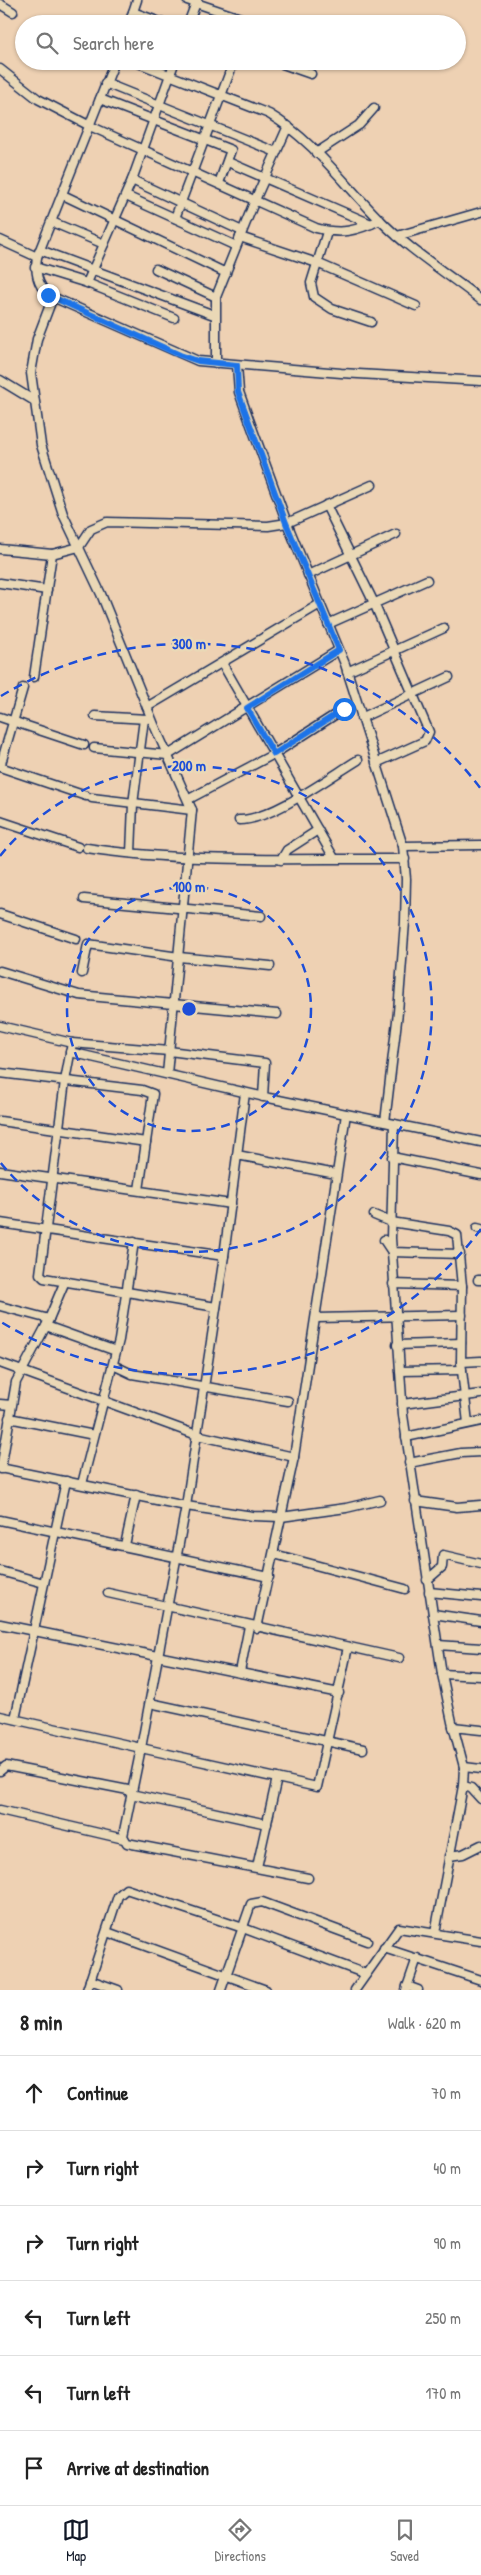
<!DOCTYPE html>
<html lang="en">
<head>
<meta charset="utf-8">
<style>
  :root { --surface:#fff; --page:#f2f2f2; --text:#222; --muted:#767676; --line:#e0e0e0; --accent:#111827 }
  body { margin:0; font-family:"Patrick Hand",sans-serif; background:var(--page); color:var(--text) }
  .stop { position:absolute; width:15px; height:15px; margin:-11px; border:4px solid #1a73e8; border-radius:50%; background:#fff }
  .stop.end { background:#1a73e8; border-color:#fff; box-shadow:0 1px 5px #0008 }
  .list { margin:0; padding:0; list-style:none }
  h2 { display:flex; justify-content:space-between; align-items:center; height:65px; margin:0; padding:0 20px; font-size:21px }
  h2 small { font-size:16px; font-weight:400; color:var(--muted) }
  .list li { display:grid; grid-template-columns:32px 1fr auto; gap:15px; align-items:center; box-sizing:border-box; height:75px; padding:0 20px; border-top:1px solid var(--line) }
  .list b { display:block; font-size:19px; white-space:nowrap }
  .list em { font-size:16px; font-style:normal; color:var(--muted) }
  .icon { flex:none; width:28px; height:28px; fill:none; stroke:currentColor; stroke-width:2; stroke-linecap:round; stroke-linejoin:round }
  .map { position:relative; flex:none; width:481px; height:1990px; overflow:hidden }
  .search { position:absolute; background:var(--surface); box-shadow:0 1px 4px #0004; left:15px; right:15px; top:15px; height:55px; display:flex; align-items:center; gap:12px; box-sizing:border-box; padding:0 18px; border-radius:28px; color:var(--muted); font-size:19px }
  .sheet { height:515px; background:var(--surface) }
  nav { display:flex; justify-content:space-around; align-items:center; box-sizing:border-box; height:70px; border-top:1px solid var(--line); background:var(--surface); font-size:14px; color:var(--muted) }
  nav a { display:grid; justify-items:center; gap:2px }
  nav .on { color:var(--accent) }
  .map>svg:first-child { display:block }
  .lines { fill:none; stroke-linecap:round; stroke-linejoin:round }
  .street-casing { stroke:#1b2f5e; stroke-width:11 }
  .street { stroke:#ead8b6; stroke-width:8 }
  .route { stroke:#1a73e8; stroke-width:6 }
  .ring { fill:none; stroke:#1d4ed8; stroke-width:2.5; stroke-dasharray:9 6 }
  .centre { fill:#1d4ed8; stroke:#ead8b6; stroke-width:2.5 }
  .ring-label { font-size:15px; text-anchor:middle; font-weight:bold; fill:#1d4ed8; stroke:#ead8b6; stroke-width:5; stroke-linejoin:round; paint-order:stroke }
</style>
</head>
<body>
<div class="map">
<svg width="481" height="1990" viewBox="0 0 481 1990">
  <rect width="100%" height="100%" fill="#eed1b3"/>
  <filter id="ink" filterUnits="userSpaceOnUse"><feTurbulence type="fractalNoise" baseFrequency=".02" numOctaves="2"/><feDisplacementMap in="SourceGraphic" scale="10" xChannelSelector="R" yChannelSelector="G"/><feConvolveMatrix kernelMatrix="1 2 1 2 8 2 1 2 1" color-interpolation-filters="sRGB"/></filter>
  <g filter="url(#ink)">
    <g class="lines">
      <g class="street-casing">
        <g id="street">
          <path d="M187 0 258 24"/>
          <path d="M0 4 13 12"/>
          <path d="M133 12 165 24"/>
          <path d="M129 24 137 0"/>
          <path d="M188 24 197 0"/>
          <path d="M115 61 37 257C35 272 37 284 48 295L198 361 341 373 481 381"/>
          <path d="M133 61 269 114C313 140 344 184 379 219 409 250 447 273 481 300"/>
          <path d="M216 61 232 67"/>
          <path d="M274 61 311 74"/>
          <path d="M0 69 38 99 90 126 316 228C341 235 356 231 380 220"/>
          <path d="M105 83 276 152"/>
          <path d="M100 99 231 150 219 183"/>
          <path d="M316 153 359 125 374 108"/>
          <path d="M228 162 371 224"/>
          <path d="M132 180 242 231"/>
          <path d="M63 195 226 273"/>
          <path d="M126 196 236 246"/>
          <path d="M175 218 234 61"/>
          <path d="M52 222 104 244"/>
          <path d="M327 232 311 283 314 297 332 309 371 322"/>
          <path d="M397 236 481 212"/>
          <path d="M240 237 317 263 416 306"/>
          <path d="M0 240 37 257"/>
          <path d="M40 250 214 315"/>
          <path d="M35 267 87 283 174 318"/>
          <path d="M156 269 216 297"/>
          <path d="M87 283 132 180 175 61"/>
          <path d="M53 297 37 339 31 373 41 445 63 514 101 594 155 727 192 810 167 1074"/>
          <path d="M216 363V297L255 200 288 126"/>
          <path d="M237 365 239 392 287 523 345 664 403 846 406 879 405 922 398 1012 385 1122"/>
          <path d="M0 380 33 400"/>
          <path d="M326 505 374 603 429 732 425 741 376 763"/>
          <path d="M0 549 52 554 79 547 91 529 107 522 268 526 287 523 372 485"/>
          <path d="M308 575 396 534"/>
          <path d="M0 583 47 590"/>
          <path d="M328 624 427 580"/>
          <path d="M222 663 334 858"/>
          <path d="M347 672 444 628"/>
          <path d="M34 677 52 554"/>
          <path d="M147 707 320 604"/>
          <path d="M95 716 147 719"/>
          <path d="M0 717 84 745"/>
          <path d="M361 718 449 677"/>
          <path d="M94 748 168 755 339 650"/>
          <path d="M0 767 86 796"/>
          <path d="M0 767 23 688"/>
          <path d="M92 798 192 810"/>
          <path d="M189 799 274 754 344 709"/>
          <path d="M239 820C270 821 330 777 358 760"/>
          <path d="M0 821 78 847"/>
          <path d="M403 846 481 845"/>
          <path d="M87 848C193 864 299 858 405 859"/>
          <path d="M131 853 133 804 144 719"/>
          <path d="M281 860 287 850 318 830"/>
          <path d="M84 899 261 916"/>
          <path d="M0 914 76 939"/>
          <path d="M0 971 79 995 277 1014"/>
          <path d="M82 973 88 944 179 957 270 966"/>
          <path d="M0 1026 72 1043 169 1051 265 1063 263 1097"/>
          <path d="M72 1043 65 1081 40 1274 44 1278 216 1307"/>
          <path d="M70 1052 269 1098 481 1142"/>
          <path d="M0 1073 142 1090 153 1094 139 1190"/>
          <path d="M245 1093 224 1256 186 1506 141 1748 317 1787 348 1647"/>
          <path d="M0 1121 146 1142"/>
          <path d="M394 1124 391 1238 403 1415 442 1674 452 1722 464 1767 463 1786 435 1933"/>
          <path d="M237 1155 336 1174"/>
          <path d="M392 1157 481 1175"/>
          <path d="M0 1171 231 1204"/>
          <path d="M374 1215 391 1222 449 1231 457 1235 462 1286 461 1362 468 1423"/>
          <path d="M0 1223 224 1256"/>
          <path d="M477 1228 481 1229"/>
          <path d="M384 1240 392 1252 460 1254"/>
          <path d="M478 1280H481"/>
          <path d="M393 1284 462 1286"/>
          <path d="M0 1306 49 1319"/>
          <path d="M316 1318 462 1315"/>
          <path d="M46 1326 116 1351"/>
          <path d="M397 1345 461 1343"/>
          <path d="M461 1362 481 1361"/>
          <path d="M0 1363 197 1435 294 1457"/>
          <path d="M113 1365 132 1374 288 1401"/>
          <path d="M400 1371 462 1370"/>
          <path d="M0 1404 11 1405"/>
          <path d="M402 1404 481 1394"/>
          <path d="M9 1418 94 1435"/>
          <path d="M406 1437 481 1421"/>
          <path d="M409 1463 461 1453 481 1452"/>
          <path d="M0 1468 186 1506 253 1516 281 1517 346 1508 380 1500"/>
          <path d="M1 1469 16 1382 46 1326 65 1281"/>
          <path d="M82 1484 119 1340 134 1242"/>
          <path d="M415 1501 457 1507 481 1505"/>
          <path d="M0 1520 269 1577"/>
          <path d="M125 1545 136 1495"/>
          <path d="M274 1554 405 1589"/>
          <path d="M0 1571 44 1583"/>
          <path d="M427 1580 442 1567 443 1555 481 1564"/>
          <path d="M429 1592 481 1597"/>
          <path d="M108 1593 399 1658"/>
          <path d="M433 1614 481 1621"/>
          <path d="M0 1624 339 1693"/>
          <path d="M257 1628 294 1457 346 1114"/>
          <path d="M438 1645 481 1648"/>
          <path d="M240 1672 249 1626"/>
          <path d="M442 1674 481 1676"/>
          <path d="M150 1703 363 1749"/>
          <path d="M0 1716 141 1748 123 1836 127 1843 308 1878"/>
          <path d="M15 1719 66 1481"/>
          <path d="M453 1727 481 1730"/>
          <path d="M464 1767 481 1769"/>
          <path d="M0 1771 6 1766 128 1790 131 1794 267 1824"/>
          <path d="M463 1786 471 1788 481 1799"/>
          <path d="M0 1810 124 1839"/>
          <path d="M449 1856 463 1854 481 1845"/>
          <path d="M257 1867 277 1778"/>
          <path d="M107 1932 266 1990"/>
          <path d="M384 1948 481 1980"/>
          <path d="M90 1980 118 1990"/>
          <path d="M407 1986 418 1990"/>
          <path d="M87 1990 118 1896 126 1889 243 1928 366 1974"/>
          <path d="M221 1990 251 1904 262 1902 367 1941"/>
          <path d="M355 1990 399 1928 481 1941"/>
          <path d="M406 1990 417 1958"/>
        </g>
      </g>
      <use href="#street" class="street"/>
    </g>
  </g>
  <g class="lines" filter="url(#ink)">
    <path class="route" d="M48 295 180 355 198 361 237 365 238 392 286 523 339 650 247 708 274 754 344 709"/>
  </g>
  <g class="ring">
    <circle cx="189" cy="1009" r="122"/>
    <path d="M0 856A243 243 0 1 1 0 1162"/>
    <path d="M481 1229A365 365 0 0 1 1 1322M1 696A365 365 0 0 1 481 789"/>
  </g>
  <circle cx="189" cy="1009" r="8" class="centre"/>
  <g class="ring-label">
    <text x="189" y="649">300 m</text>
    <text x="189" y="771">200 m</text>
    <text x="189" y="892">100 m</text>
  </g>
</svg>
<div class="stop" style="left:344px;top:709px"></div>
<div class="stop end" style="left:48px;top:295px"></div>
<div class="search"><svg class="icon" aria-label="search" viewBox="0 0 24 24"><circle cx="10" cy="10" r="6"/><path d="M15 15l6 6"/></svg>Search here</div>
</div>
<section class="sheet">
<h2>8 min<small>Walk · 620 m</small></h2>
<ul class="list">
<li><svg class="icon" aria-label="ahead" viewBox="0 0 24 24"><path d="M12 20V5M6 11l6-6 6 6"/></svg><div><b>Continue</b></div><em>70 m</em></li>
<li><svg class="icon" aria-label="right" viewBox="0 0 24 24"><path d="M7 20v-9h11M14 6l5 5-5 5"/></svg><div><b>Turn right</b></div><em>40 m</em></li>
<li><svg class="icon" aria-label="right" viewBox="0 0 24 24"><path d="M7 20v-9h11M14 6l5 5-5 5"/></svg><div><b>Turn right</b></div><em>90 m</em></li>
<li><svg class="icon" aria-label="left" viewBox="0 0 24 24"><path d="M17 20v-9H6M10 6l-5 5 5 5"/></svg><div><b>Turn left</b></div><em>250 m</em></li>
<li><svg class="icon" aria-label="left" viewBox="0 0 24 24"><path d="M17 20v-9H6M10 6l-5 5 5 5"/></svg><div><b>Turn left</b></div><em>170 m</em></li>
<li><svg class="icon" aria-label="arrive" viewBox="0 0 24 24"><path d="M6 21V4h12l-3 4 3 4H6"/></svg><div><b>Arrive at destination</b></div></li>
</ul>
</section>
<nav>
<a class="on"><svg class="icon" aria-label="map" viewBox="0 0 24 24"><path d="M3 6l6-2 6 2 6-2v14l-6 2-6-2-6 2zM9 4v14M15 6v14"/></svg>Map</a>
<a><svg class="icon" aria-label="directions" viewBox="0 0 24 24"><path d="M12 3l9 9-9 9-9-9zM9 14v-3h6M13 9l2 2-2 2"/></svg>Directions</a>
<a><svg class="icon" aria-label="saved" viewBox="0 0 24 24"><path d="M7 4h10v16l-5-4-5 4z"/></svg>Saved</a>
</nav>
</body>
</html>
